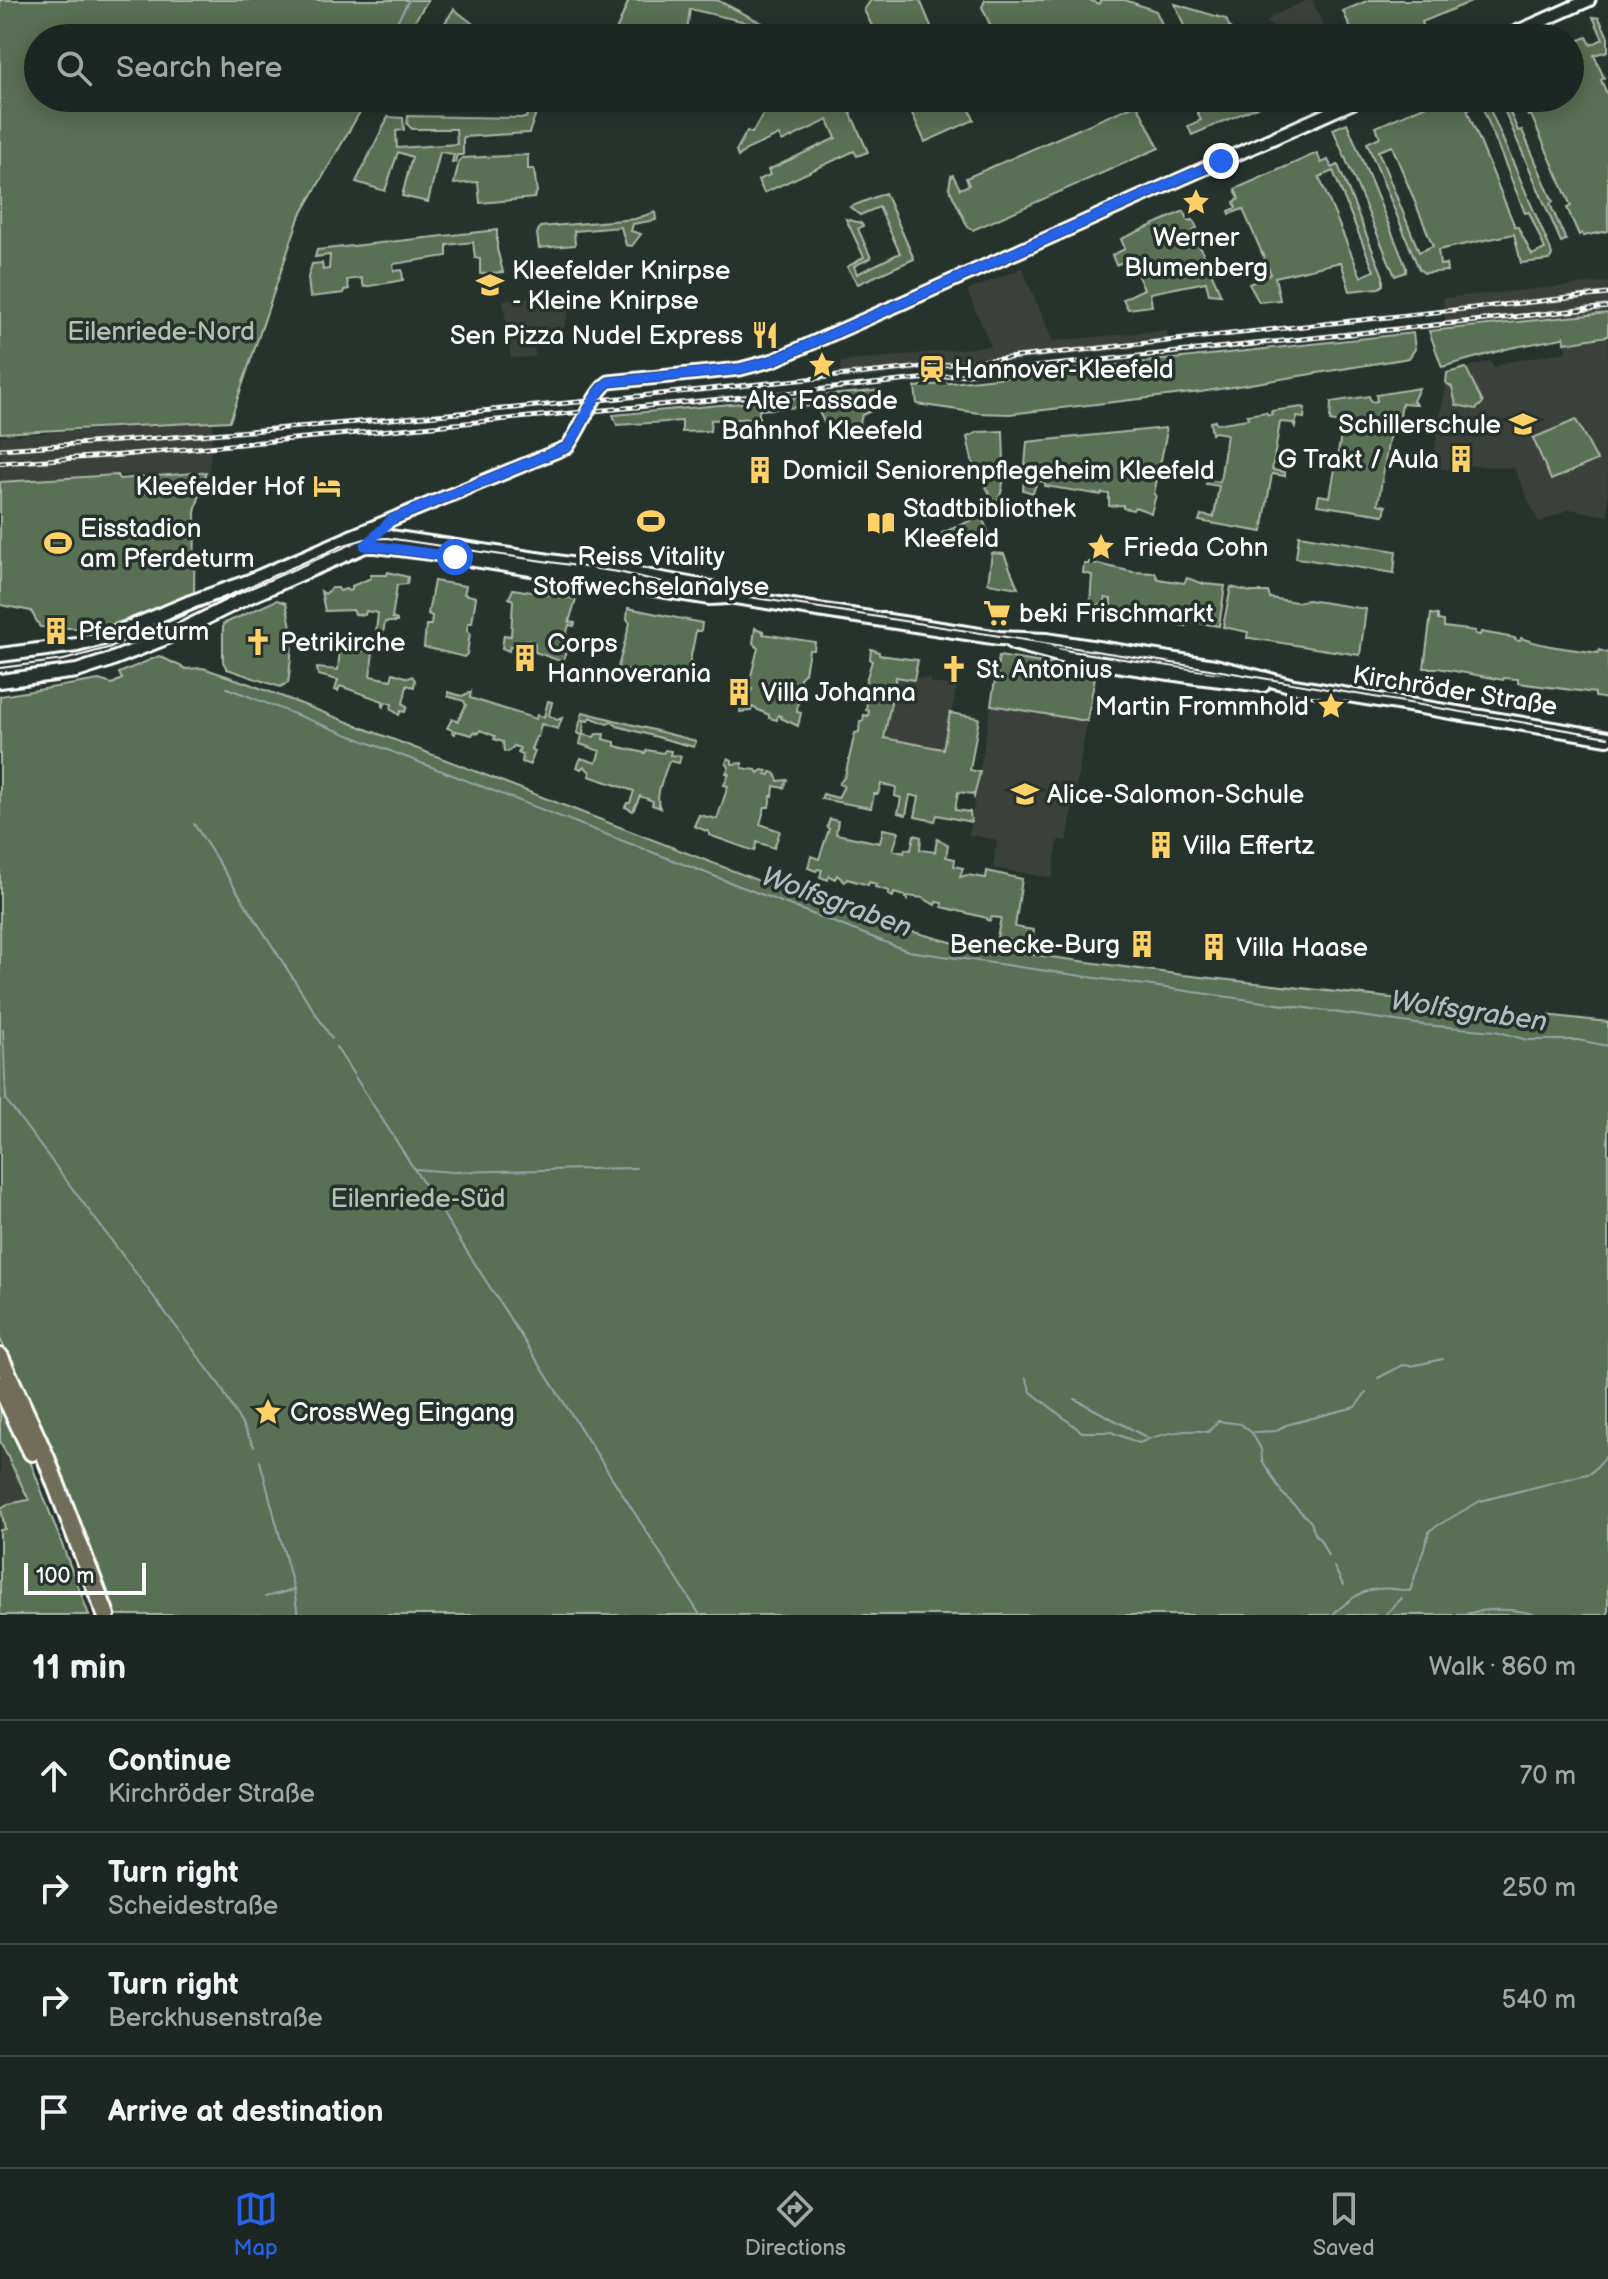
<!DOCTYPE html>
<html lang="en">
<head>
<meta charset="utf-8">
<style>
  :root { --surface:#1c2622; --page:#29322f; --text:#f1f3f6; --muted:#a0a5a5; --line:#3a4340; --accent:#2563eb }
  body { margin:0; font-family:"Balsamiq Sans",sans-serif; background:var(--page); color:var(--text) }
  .scale { position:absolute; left:24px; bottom:20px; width:122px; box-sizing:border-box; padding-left:8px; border:4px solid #fff; border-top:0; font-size:22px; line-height:28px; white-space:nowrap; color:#fff; -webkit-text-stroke:6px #26332d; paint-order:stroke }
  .stop { position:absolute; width:24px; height:24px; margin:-18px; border:6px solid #2563eb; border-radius:50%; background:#fff }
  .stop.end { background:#2563eb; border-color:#fff; box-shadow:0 2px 8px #0008 }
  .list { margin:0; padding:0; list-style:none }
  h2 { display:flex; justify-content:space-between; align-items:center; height:104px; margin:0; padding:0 32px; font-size:34px }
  h2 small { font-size:26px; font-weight:400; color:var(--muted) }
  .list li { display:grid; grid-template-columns:52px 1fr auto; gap:24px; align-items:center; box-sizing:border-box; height:112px; padding:0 32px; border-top:2px solid var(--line) }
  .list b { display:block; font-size:30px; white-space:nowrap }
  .list p { margin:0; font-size:26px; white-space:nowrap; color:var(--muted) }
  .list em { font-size:26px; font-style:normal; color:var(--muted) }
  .icon { flex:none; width:44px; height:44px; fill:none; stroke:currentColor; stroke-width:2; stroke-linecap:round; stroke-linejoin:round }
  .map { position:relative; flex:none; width:1608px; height:1615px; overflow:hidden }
  .search { position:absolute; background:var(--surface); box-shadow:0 4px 20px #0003; left:24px; right:24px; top:24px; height:88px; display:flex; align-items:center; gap:20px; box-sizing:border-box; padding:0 28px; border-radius:44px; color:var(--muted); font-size:30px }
  .sheet { height:552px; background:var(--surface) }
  nav { display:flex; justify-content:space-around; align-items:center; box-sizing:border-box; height:112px; border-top:2px solid var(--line); background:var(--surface); font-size:22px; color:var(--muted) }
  nav a { display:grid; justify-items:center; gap:4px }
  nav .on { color:var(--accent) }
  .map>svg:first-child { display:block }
  .built { fill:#3b403a }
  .green { fill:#596f53; stroke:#acb7a9; stroke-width:2; fill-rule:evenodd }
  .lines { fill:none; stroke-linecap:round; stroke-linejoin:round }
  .stream { stroke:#96a5ac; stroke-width:2 }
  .tertiary-casing { stroke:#fff; stroke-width:17 }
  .secondary-casing { stroke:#fff; stroke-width:18 }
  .trunk-casing { stroke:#fff; stroke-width:22 }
  .tertiary { stroke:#26332d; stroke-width:11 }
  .secondary { stroke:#26332d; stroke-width:12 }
  .trunk { stroke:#706e59; stroke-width:16 }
  .tram { stroke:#fff; stroke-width:2 }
  .rail-casing { stroke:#fff; stroke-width:5 }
  .rail { stroke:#26332d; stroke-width:2; stroke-dasharray:6; stroke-linecap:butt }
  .route { stroke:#2563eb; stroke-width:10 }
  .labels { text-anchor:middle; stroke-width:7; stroke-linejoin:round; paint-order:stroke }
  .poi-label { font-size:26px; fill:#fff; stroke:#26332d; text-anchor:start }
  .park-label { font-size:26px; fill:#b4beb2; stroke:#26332d }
  .street-label { font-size:26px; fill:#fff; stroke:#26332d }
  .water-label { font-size:28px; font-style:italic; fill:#b0bcc1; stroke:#26332d }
</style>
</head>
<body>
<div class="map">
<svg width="1608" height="1615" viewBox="0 0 1608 1615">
  <rect width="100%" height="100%" fill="#26332d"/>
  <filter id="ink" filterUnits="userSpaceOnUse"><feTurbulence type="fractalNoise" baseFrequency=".0125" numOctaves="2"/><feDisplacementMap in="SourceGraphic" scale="16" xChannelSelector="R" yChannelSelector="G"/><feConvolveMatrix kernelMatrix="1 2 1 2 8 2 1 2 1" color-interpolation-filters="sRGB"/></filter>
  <g filter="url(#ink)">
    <g class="built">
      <path d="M1308 0H1312L1329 38H1278L1273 26 1266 23 1272 16Z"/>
      <path d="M1022 268 1053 341 1167 330 1168 345 842 380 840 362 991 346 967 291Z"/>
      <path d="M1608 282V313L1446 329 1443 298Z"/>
      <path d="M574 293 559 346H534L535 357 511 358 503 300Z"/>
      <path d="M1608 336V516L1569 509 1539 523 1514 468 1465 465 1452 470 1432 467 1447 373 1490 361 1494 368 1506 362 1566 352 1565 343Z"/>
      <path d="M213 422 209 475H117L0 482V436Z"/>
      <path d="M896 676 930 679V683L957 686 943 749 884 738Z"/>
      <path d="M991 705 1087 721 1067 841 1058 840 1052 878 993 868 997 840 969 835Z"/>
      <path d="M0 1441 30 1500 8 1504 1 1513 6 1529 0 1530Z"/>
    </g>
    <g class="green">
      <path d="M0 0H428L404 38H38V98H368L299 218 230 421 0 433Z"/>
      <path d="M629 0H717L766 25 761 29 741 21 690 9 686 38H613Z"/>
      <path d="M871 0H920L936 38H878L864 10Z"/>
      <path d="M985 0H1089L1099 4 1100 0H1125L1156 11 1168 37 996 38 982 7Z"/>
      <path d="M1369 0H1475L1422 22 1426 33 1415 38H1355L1343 11Z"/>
      <path d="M1175 4 1226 19 1231 30 1213 38H1189Z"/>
      <path d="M454 9 481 30 502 38H435Z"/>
      <path d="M1593 17 1599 18 1608 37V51L1594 55 1604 78 1601 80 1608 96V231L1583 236 1582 233 1579 235 1567 208 1571 206 1531 115 1528 116 1520 98H1570V44L1587 37 1591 45 1603 39Z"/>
      <path d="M772 98H844L868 152 857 156 854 151 764 193 758 180 770 175 768 170 836 138 828 120 782 142 779 135 746 150 738 157 736 151 747 131 752 133Z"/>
      <path d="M905 98H965L974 120 925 142Z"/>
      <path d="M1191 98H1278L1192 135 1188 126 1201 120Z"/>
      <path d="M1442 98H1463L1464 101 1485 98 1550 248 1552 255 1549 260 1521 263 1514 234 1438 250 1440 265 1446 264 1447 271 1424 273 1419 269 1367 143 1380 137 1376 127ZM1481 104 1525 213 1529 212 1545 249 1532 255 1518 227H1515L1467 110ZM1392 146 1433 246 1419 252 1378 151Z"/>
      <path d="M1499 98H1504L1518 131 1522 130 1553 202 1550 204 1566 240 1561 242Z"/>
      <path d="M1134 105 1138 106 1159 148 973 230 968 227 949 188 951 176 953 175 960 189 969 185 966 178Z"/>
      <path d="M527 113H536L529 133 463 137V155H457L455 162H452L454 154 440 152 428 202 402 196 412 157 398 152 385 191 356 182 388 117 403 118 404 130 396 131 397 148 457 144 456 129H412L407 124 408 116 526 118Z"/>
      <path d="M1347 123 1406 267V272L1395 276 1333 129Z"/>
      <path d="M1317 153 1321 163 1328 160 1332 168 1338 165 1383 276V285L1379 288 1350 291 1341 262 1275 277 1280 300 1259 302 1249 284 1271 274 1243 209 1230 214 1229 211 1236 208 1234 202 1239 199 1235 189ZM1333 171 1374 271 1361 277 1319 177Z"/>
      <path d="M528 155V169H534L537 192 534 198 480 203 478 182 454 184 459 161 462 158Z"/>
      <path d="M885 193 914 259 858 284 847 267 864 257 846 219 861 223 863 226 858 229 871 258 854 266 857 274 900 253 879 207 860 215 850 207Z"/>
      <path d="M1184 211 1189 221 1193 220 1197 228 1193 231 1221 295 1209 294 1206 282 1150 293 1152 306 1128 309 1123 299 1144 289 1130 259 1116 265 1112 255 1125 249 1121 239Z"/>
      <path d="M655 212 656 220 633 224 631 231 641 234 632 246 626 245 621 227 574 231 575 245 539 248 537 234 540 227 635 219Z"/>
      <path d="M497 230V249L503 272 480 274V259L475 258 473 242 447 245V256L393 264 394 271 402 270 403 280 364 287 361 278 347 280 349 289 344 290V293L310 297 308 277 312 264 322 263 323 270 329 269 330 255 315 257 317 250Z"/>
      <path d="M1608 313V336L1565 343 1564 335 1563 338 1510 348 1442 367 1429 331Z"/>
      <path d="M1413 333 1415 349 1409 358 1201 392 1009 414 979 413 917 404 915 387Z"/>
      <path d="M1466 368 1483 403 1476 409 1456 405 1452 387 1446 383 1447 373Z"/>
      <path d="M1419 388 1413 401 1416 404 1402 403 1398 428 1404 430 1403 433 1390 432 1378 504 1386 506 1384 515 1317 505 1319 495 1330 497 1343 424 1330 421 1331 402 1369 396 1371 402 1377 401 1376 395Z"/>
      <path d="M881 390 882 406 862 415 857 434H830L816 406 759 410V418L711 420 710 431 682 432V421L617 425 613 415Z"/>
      <path d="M1302 407 1305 408 1304 418 1297 417 1295 427 1293 423 1280 422 1272 470 1285 472V476L1272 474 1262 532 1199 521 1201 515 1214 517 1219 486 1206 484 1207 480 1220 482 1227 434 1215 432 1212 434 1210 422 1215 421 1216 424 1248 419 1247 415 1266 412 1268 415 1272 414 1271 411Z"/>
      <path d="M1576 420 1597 460 1551 480 1533 438Z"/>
      <path d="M1165 428 1166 436 1154 494 1156 495 1151 513 1135 507 1133 510 1123 508V505L1109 506V494L1102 493 1101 495 1045 486V482L1037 481 1033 493 1023 490 1027 442Z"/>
      <path d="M1003 431C1003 449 1008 492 995 504L972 460 967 437 978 432Z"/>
      <path d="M206 472 195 512 194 595 99 629 40 627 31 611 0 605V482L117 475 119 479Z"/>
      <path d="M981 516 995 546 940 547 942 533Z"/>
      <path d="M1299 535 1396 551 1394 573 1296 558Z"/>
      <path d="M992 553 1004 554 1018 588 988 583Z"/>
      <path d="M1089 562 1133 572 1155 573 1158 579 1184 583 1187 578 1204 584 1225 586 1219 626 1193 622 1186 626 1136 619V617L1116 613 1111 615V599L1105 598 1106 606 1090 604 1092 575 1083 573 1084 564H1089Z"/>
      <path d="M388 572 408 577 407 584 397 585 392 618 397 620V622H385L383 633 376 632 378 613 366 611 365 615 355 614 353 610 325 611 321 591 325 594 332 588H338L340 591 346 589 348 591 352 590V586L371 578V575H387Z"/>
      <path d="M434 581 466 586 464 594 476 597 472 623H468L467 631 470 633 467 654 464 657 424 647 426 625H431L432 616 428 614Z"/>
      <path d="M1231 587 1251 592H1268L1270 598 1296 602 1308 600 1366 609 1360 655 1250 638H1247L1248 632 1223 627Z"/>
      <path d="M513 589 576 599 569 622 575 623 574 626 569 625 563 646 567 648 563 662 535 652V643L526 640 524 647 510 646 509 651 502 648 504 635 511 636 513 600 509 598Z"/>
      <path d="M277 600 286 603 293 636 289 677 288 683 280 687 227 669 223 662V624Z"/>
      <path d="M628 608 702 623 701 631H696L689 666 695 668 691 686H677L676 679 645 677 635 671 620 670 618 667 630 623 627 619Z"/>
      <path d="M1431 614 1438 615V620L1444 621V627L1475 631V634L1480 635 1481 632 1515 638V640L1520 641 1521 638C1544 647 1573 649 1598 653L1599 650 1608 653V699L1595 697V693L1518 683V679L1504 678 1503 680 1438 668H1424Z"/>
      <path d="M755 628 763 631V634L815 642 814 650H809L805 673 800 678V684L806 685 801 699 798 701 797 712 801 713 798 726 781 718V716L778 715 777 720 769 718V715L752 707 751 711 740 712 742 699 747 700 752 689 748 688 758 648 753 643Z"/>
      <path d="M340 648 373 652 370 676 391 680 393 673 409 678 412 676 415 680 414 687 407 685 403 704 407 706 405 712 401 711 399 715 391 709 392 704 386 702 383 708V701L340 686 338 691 335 690 338 680 318 675 317 668 338 670Z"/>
      <path d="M871 649 879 652V655L918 660 914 680 896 677 884 738 943 749 950 713 979 718 970 770 980 772 974 797 973 794 958 792 955 810 970 812 971 822 937 815 935 821 915 817 919 797 910 795 906 815 898 813 901 798 895 796 896 787 881 784 878 794H874L871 808 821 799 823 794 838 798 844 786 839 784 845 776 855 733 859 732 860 721H863L864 715 868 716 869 711 866 710 868 694H872L874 689 865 684 872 661 870 660Z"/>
      <path d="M159 656 186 669 203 668 247 683 775 887 869 920 962 945 1183 975 1608 1022V1615H115L34 1411 0 1339V696L99 680 112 684 122 679 119 673Z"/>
      <path d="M999 656 1091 671 1095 677 1087 721 991 705Z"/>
      <path d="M448 692 462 696 471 692 470 698 536 719 537 715 544 717 548 701 552 702 549 715 557 720 562 718 558 729 541 724 538 737H536L531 749 535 751 530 765 522 762 523 755 518 753 520 748 514 746 508 752 504 751 503 742 494 739 495 736 480 730 479 733 474 732 472 735 456 731 455 734 452 732 453 730 447 728 452 719 458 721 466 705 464 701 448 696Z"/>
      <path d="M583 712 696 741 694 747 617 726 612 722 607 724 590 717 588 721 584 720 583 735 594 737 596 734H604L603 739 615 742V746L645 753 647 750 663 753 665 750 671 751 670 755 681 756 679 763 669 761C664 776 654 796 660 808L652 805 653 801 640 796 633 811 625 807 627 803H630L634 791 589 776 590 772 584 766 581 769 577 767 581 758 596 763 600 751 580 744 582 735 577 733Z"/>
      <path d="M728 758 732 760V764L742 763V768L756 770 758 773 762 770 767 771 766 774 770 775 771 772 775 773 778 781 787 780 784 788 774 786 773 796H771L769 807H765L760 824 780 831 774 848 757 842 754 851 709 835V832L694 826 699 815 717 819 728 786 724 785 729 774 726 773 729 767 726 763Z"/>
      <path d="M830 819 838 821 836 834 880 843 883 829 899 832 893 850 904 853 905 849 911 850 914 835 921 837 920 850 935 852 937 839 948 845 946 857 955 859 954 866 963 868 960 877 967 875 986 878 987 871 1022 879 1015 927 1034 930 1032 944 997 937 1001 918 991 917 990 921 987 920V918L942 907V903L936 902 935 905 923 898 908 896 907 900 905 896 894 893 893 897 888 895 889 891 875 887 876 884 869 882 868 885 847 879 845 882 837 875 835 879 829 876 828 880 820 877 822 870 818 869 816 871 808 868 811 856 819 859 829 829 827 827Z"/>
      <path d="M0 1398 32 1466 89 1615H0V1530L5 1529 1 1508 8 1504 29 1500 0 1441Z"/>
    </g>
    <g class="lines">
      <g class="stream">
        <path d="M388 38 409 0"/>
        <path d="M227 688 908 951 1424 1025 1496 1031 1527 1040H1578L1608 1046"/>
        <path d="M194 824 332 1039"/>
        <path d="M3 1030 6 1100 219 1384 254 1446"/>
        <path d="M336 1047 700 1615"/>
        <path d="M414 1169 453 1172 636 1168"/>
        <path d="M1026 1378 1031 1392 1082 1432H1111L1139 1443C1159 1434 1186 1428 1208 1432L1218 1421 1241 1424 1252 1433 1261 1449 1262 1460 1282 1493 1311 1522 1315 1534 1321 1541 1328 1556"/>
        <path d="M1378 1378 1403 1365 1411 1366 1443 1359"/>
        <path d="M1075 1399 1148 1438"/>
        <path d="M1254 1432 1275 1431 1286 1425 1355 1407 1366 1393"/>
        <path d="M260 1461 294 1590 298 1615"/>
        <path d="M1334 1567 1343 1585"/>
        <path d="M265 1597 293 1590"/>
        <path d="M1332 1615C1363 1588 1370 1585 1410 1591L1430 1530 1480 1501 1591 1473 1608 1454"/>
        <path d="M1385 1615 1402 1598"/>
        <path d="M1463 1615C1484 1608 1515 1608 1536 1615"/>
      </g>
      <g class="tertiary-casing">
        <g id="tertiary">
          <path d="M1503 38 1589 0"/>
          <path d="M349 537 567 447C581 430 593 392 609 382L740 369 774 360 1363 98"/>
        </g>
      </g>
      <g class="secondary-casing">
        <g id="secondary">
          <path d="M1013 643 1069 658 1196 677 1263 685"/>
          <path d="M0 655 77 645 107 637 188 603 247 582 349 538 377 535 623 572 712 588 735 597 818 610 999 638 1046 640 1215 666 1294 686 1608 738"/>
          <path d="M0 681 77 671 108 661 161 640 248 597 365 546H376L431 553 710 598 728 597"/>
        </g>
      </g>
      <g class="trunk-casing">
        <g id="trunk">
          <path d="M0 1357 46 1458 106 1615"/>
          <path d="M0 1385 32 1452"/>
        </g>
      </g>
      <use href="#tertiary" class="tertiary"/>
      <use href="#secondary" class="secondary"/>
      <use href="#trunk" class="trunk"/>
      <path class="tram" d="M0 668 64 660 108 648 344 545 365 539 387 538 618 572 685 587 1198 667 1608 737"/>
      <g class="rail-casing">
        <g id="rail">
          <path d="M0 449C537 415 1073 349 1608 294"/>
          <path d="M0 463 122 455 786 393 1608 307"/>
        </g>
      </g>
      <use href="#rail" class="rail"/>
    </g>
  </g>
  <g class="lines" filter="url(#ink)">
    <path class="route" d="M455 557 376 546H365L392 519 567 447C581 430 593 392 609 382L740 369 774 360 1221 161"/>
  </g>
  <defs>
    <g id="sight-bare" transform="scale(2.16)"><path d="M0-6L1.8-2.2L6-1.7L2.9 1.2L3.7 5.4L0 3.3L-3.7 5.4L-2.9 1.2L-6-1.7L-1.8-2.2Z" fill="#ffd166" stroke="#26332d" stroke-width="2.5" paint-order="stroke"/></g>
    <g id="school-bare" transform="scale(2.16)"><path d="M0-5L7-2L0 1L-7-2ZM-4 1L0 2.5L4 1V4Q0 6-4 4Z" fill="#ffd166" stroke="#26332d" stroke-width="2.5" paint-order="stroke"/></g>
    <g id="restaurant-bare" transform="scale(2.16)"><path d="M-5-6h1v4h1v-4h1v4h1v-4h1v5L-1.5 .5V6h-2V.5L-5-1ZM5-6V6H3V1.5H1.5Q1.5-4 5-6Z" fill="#ffd166" stroke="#26332d" stroke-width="2.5" paint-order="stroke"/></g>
    <g id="station-bare" transform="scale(2.16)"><path d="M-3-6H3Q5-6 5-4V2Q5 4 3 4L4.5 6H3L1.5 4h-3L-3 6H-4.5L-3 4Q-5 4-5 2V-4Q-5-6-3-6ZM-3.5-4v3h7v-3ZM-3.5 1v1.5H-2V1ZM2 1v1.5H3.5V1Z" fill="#ffd166" stroke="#26332d" stroke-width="2.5" paint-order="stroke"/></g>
    <g id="building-bare" transform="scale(2.16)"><path d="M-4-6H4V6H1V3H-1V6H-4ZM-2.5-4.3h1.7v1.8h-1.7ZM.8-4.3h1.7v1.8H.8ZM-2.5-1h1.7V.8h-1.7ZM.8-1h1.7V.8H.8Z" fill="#ffd166" stroke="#26332d" stroke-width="2.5" paint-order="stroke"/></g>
    <g id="hotel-bare" transform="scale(2.16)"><path d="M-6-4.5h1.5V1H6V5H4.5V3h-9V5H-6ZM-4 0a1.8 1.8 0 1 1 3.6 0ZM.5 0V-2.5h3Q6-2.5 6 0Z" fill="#ffd166" stroke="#26332d" stroke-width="2.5" paint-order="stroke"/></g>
    <g id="stadium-bare" transform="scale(2.16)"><path d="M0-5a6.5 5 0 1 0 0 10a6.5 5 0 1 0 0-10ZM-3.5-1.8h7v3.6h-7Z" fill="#ffd166" stroke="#26332d" stroke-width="2.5" paint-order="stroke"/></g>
    <g id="library-bare" transform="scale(2.16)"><path d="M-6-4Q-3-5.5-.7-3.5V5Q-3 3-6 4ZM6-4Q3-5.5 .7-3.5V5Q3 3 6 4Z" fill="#ffd166" stroke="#26332d" stroke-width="2.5" paint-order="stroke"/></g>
    <g id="supermarket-bare" transform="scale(2.16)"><path d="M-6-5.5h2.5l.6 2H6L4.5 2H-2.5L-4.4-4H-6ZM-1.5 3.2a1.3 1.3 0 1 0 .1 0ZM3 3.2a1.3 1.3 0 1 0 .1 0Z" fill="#ffd166" stroke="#26332d" stroke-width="2.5" paint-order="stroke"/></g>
    <g id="church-bare" transform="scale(2.16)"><path d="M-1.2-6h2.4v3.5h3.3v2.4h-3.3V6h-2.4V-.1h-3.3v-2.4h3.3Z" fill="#ffd166" stroke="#26332d" stroke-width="2.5" paint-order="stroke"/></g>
    <g id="university-bare" transform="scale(2.16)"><path d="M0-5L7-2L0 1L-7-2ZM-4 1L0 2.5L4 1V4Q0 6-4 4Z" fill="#ffd166" stroke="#26332d" stroke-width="2.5" paint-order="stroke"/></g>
  </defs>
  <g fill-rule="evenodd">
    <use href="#sight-bare" x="1196" y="202"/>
    <use href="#school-bare" x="490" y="285"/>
    <use href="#restaurant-bare" x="765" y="335"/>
    <use href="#sight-bare" x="822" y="365"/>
    <use href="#station-bare" x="932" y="369"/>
    <use href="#school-bare" x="1523" y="424"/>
    <use href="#building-bare" x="1461" y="459"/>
    <use href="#building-bare" x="760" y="470"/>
    <use href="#hotel-bare" x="327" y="486"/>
    <use href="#stadium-bare" x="651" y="521"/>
    <use href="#library-bare" x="881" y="523"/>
    <use href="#stadium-bare" x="58" y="543"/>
    <use href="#sight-bare" x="1101" y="547"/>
    <use href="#supermarket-bare" x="997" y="613"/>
    <use href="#building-bare" x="56" y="631"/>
    <use href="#church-bare" x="258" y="642"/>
    <use href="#building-bare" x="525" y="658"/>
    <use href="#church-bare" x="954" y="669"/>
    <use href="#building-bare" x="739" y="692"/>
    <use href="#sight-bare" x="1331" y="706"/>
    <use href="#university-bare" x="1025" y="794"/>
    <use href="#building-bare" x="1161" y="845"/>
    <use href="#building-bare" x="1142" y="944"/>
    <use href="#building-bare" x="1214" y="947"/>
    <use href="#sight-bare" x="268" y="1412"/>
  </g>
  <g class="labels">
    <g class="poi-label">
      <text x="1196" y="246" text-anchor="middle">Werner<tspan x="1196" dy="30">Blumenberg</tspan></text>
      <text x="512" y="279">Kleefelder Knirpse<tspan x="512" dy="30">- Kleine Knirpse</tspan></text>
      <text x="743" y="344" text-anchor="end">Sen Pizza Nudel Express</text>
      <text x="954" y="378">Hannover-Kleefeld</text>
      <text x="822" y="409" text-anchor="middle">Alte Fassade<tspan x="822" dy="30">Bahnhof Kleefeld</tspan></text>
      <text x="1501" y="433" text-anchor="end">Schillerschule</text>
      <text x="1439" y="468" text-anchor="end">G Trakt / Aula</text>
      <text x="782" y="479">Domicil Seniorenpflegeheim Kleefeld</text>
      <text x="305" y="495" text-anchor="end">Kleefelder Hof</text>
      <text x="903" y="517">Stadtbibliothek<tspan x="903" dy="30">Kleefeld</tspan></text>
      <text x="80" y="537">Eisstadion<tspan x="80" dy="30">am Pferdeturm</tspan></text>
      <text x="1123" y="556">Frieda Cohn</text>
      <text x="651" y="565" text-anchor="middle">Reiss Vitality<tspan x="651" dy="30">Stoffwechselanalyse</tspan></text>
      <text x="1019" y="622">beki Frischmarkt</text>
      <text x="78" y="640">Pferdeturm</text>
      <text x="280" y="651">Petrikirche</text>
      <text x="547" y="652">Corps<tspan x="547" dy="30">Hannoverania</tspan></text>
      <text x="976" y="678">St. Antonius</text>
      <text x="761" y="701">Villa Johanna</text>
      <text x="1309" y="715" text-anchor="end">Martin Frommhold</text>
      <text x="1047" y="803">Alice-Salomon-Schule</text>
      <text x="1183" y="854">Villa Effertz</text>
      <text x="1120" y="953" text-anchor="end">Benecke-Burg</text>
      <text x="1236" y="956">Villa Haase</text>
      <text x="290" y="1421">CrossWeg Eingang</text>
    </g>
    <g class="park-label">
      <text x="161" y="340">Eilenriede-Nord</text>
      <text x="418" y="1207">Eilenriede-Süd</text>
    </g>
    <g class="street-label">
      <text transform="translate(1455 690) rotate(9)" y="9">Kirchröder Straße</text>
    </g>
    <g class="water-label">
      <text transform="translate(837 901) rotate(20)" y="10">Wolfsgraben</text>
      <text transform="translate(1469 1010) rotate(8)" y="10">Wolfsgraben</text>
    </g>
  </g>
</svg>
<div class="scale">100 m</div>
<div class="stop" style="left:455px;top:557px"></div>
<div class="stop end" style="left:1221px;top:161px"></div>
<div class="search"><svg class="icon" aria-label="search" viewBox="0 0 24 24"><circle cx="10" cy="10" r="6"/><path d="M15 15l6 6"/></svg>Search here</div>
</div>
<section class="sheet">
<h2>11 min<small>Walk · 860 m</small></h2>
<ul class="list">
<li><svg class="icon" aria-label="ahead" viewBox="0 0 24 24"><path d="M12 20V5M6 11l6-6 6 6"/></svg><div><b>Continue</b><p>Kirchröder Straße</p></div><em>70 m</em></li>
<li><svg class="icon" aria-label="right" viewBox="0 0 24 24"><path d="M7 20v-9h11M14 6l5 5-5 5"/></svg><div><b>Turn right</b><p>Scheidestraße</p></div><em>250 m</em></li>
<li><svg class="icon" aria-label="right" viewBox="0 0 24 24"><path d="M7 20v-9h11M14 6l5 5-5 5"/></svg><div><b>Turn right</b><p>Berckhusenstraße</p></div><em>540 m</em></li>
<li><svg class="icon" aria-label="arrive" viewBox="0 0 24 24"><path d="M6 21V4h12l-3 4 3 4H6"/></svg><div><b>Arrive at destination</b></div></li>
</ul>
</section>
<nav>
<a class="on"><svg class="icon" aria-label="map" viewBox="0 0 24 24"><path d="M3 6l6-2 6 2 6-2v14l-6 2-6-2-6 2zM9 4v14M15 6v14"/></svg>Map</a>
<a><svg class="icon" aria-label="directions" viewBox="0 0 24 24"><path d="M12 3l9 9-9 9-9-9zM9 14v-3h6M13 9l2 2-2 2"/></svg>Directions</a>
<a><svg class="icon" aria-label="saved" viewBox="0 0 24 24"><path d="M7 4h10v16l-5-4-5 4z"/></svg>Saved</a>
</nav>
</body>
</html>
